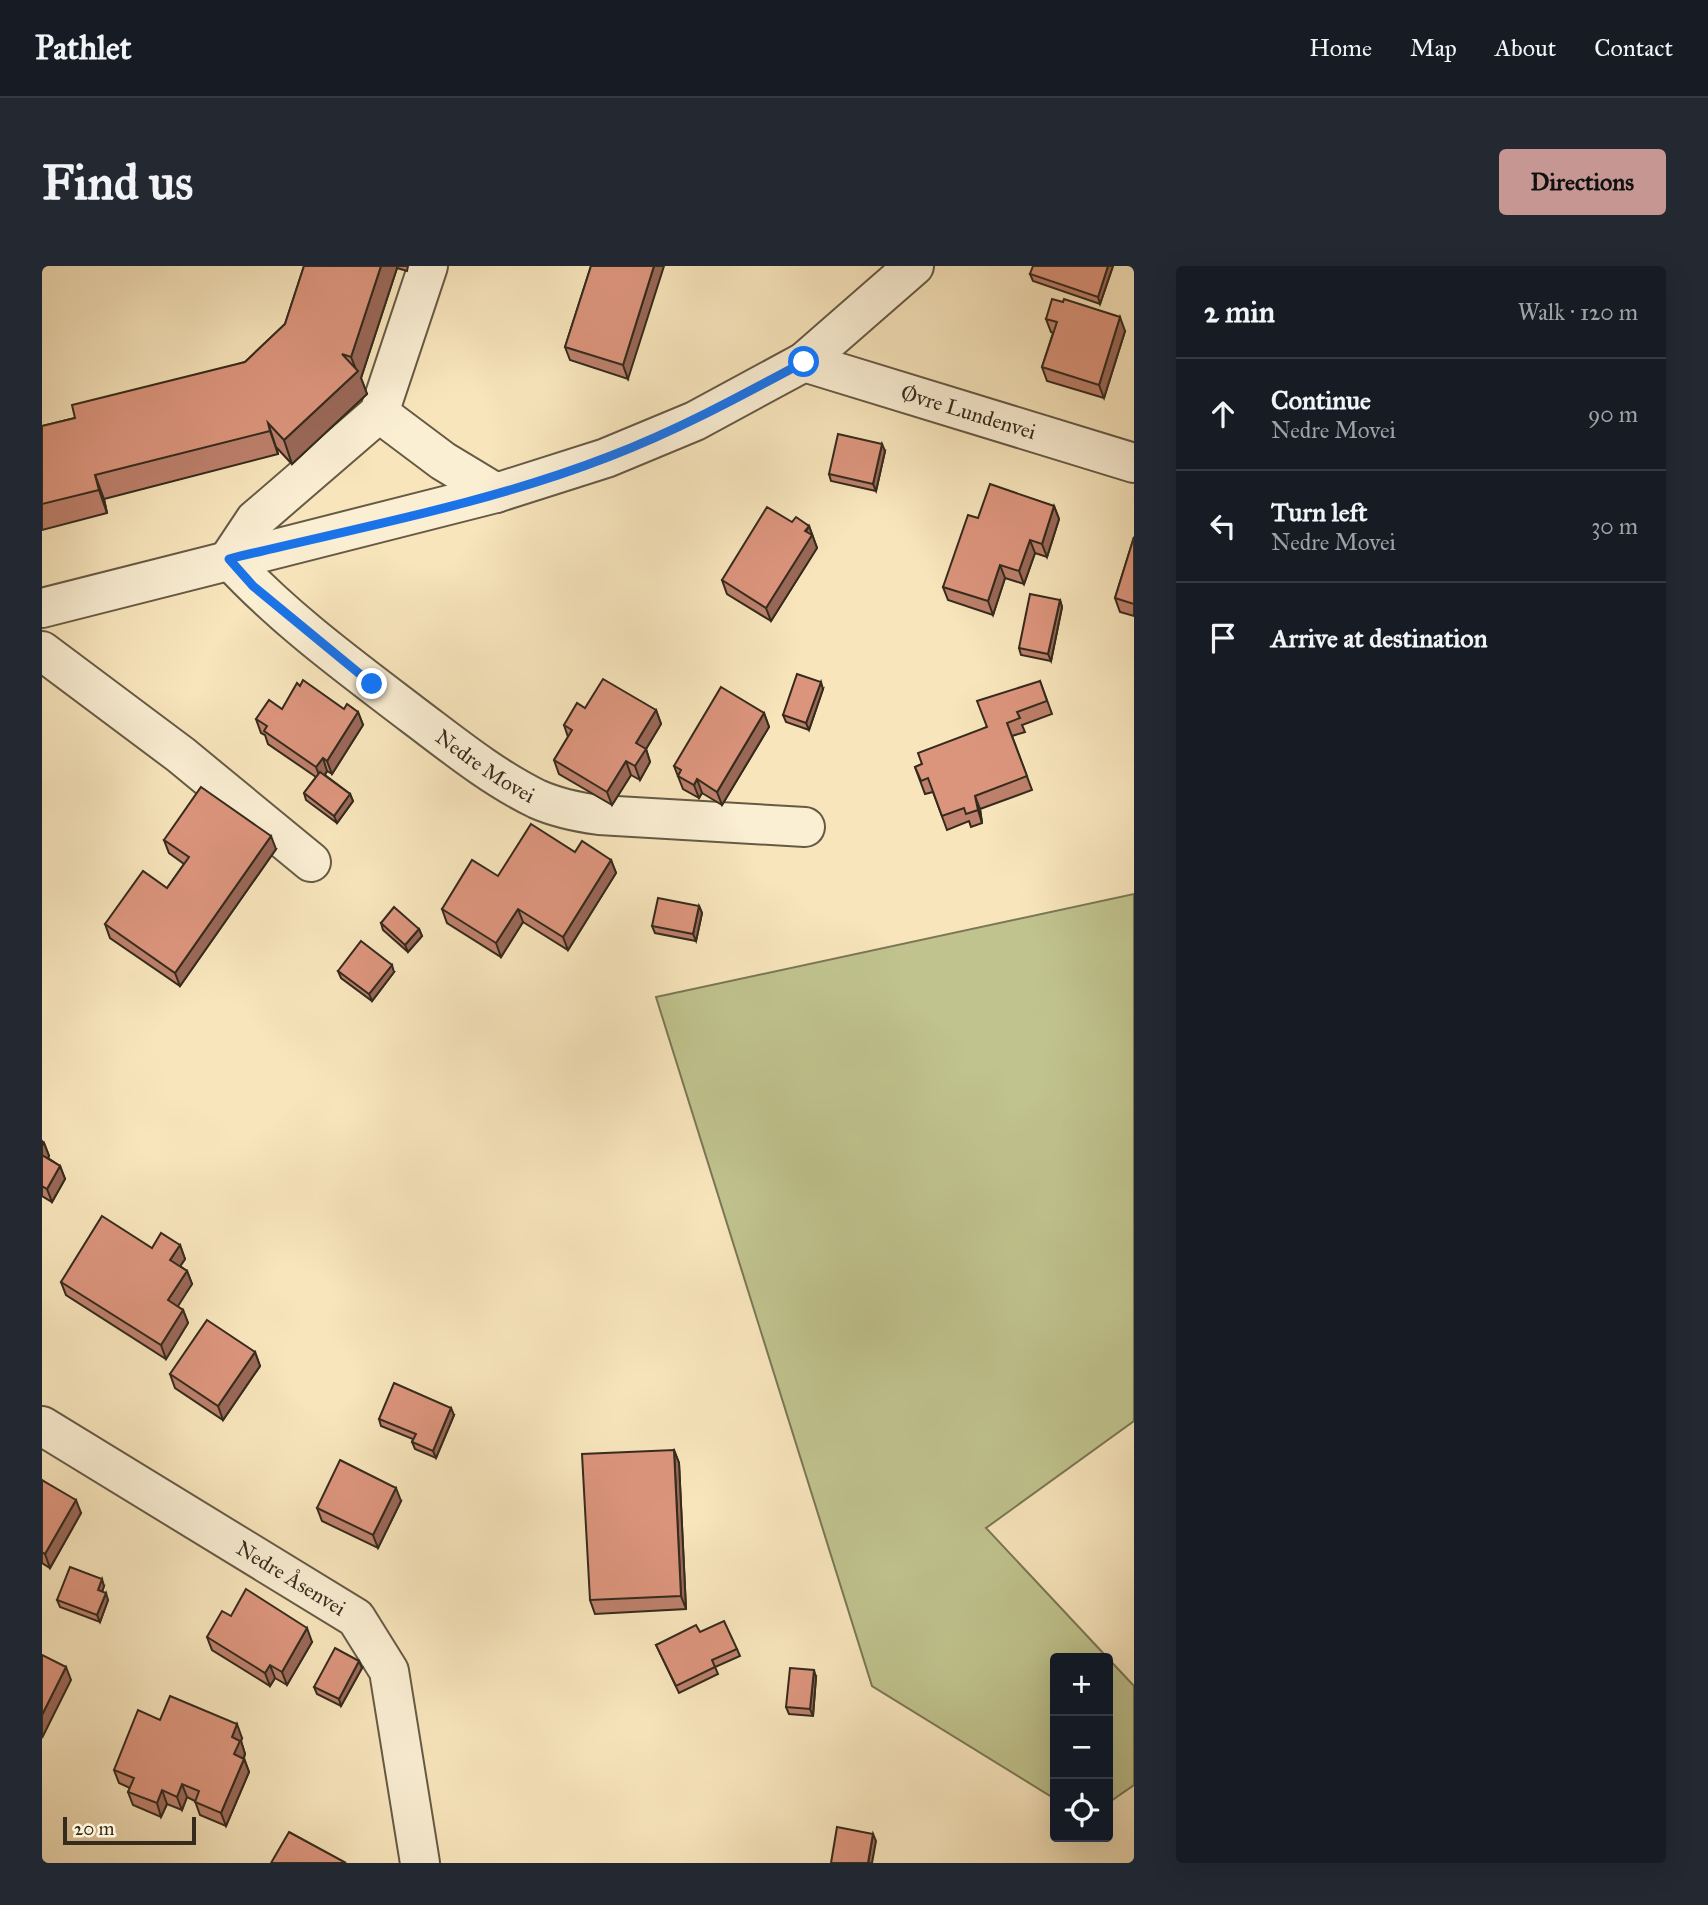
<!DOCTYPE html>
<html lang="en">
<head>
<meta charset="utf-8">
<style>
  :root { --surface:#171b24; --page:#242831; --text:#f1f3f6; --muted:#9ea1a6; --line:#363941; --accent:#c59692 }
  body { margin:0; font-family:"IM FELL Great Primer",serif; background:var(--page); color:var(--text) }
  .controls { position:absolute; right:21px; bottom:21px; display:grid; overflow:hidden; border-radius:7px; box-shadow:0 7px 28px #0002 }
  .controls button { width:63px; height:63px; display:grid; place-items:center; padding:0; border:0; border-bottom:2px solid var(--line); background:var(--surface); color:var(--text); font:35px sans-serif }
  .scale { position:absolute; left:21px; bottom:18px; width:133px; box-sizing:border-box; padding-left:7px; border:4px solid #352b1d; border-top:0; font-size:19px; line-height:24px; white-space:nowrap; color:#352b1d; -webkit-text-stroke:5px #faeed3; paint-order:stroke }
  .stop { position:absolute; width:21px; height:21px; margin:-16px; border:5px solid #1a73e8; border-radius:50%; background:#fff }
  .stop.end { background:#1a73e8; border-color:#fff; box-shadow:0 2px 7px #0008 }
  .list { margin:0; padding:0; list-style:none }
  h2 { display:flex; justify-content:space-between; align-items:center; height:91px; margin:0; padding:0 28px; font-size:30px }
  h2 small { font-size:23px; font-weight:400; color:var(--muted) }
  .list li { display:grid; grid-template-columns:46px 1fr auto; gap:21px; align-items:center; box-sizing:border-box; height:112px; padding:0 28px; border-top:2px solid var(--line) }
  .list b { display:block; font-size:26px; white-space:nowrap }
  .list p { margin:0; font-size:23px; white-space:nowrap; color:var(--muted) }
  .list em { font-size:23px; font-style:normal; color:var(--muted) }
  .icon { flex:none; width:38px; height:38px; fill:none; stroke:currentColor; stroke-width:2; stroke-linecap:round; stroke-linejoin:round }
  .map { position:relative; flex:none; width:1092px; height:1597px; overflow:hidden; border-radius:7px }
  header { display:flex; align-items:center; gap:42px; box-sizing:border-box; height:98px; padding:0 35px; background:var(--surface); border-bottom:2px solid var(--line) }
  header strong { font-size:33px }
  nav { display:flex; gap:38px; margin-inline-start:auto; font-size:24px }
  .intro { display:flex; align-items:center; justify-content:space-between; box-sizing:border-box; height:168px; padding:0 42px }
  h1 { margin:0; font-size:49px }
  .button { padding:18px 32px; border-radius:7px; background:var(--accent); color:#111; font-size:24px; font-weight:700 }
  main { display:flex; gap:42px; padding:0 42px }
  aside { flex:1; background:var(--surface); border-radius:7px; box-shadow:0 7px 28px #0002 }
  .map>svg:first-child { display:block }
  .green { fill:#c0c38e; stroke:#7a7756; stroke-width:2 }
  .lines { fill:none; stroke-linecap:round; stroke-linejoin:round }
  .minor-casing { stroke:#665a45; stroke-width:42 }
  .minor { stroke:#faeed3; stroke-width:38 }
  .wall { fill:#bd806c; stroke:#352b1d; stroke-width:2 }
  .shaded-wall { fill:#9a6858; stroke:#352b1d; stroke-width:2 }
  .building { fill:#dc957d; stroke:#352b1d; stroke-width:2 }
  .route { stroke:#1a73e8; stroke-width:9 }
  .labels { text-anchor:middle; stroke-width:6; stroke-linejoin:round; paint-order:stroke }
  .street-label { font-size:21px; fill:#352b1d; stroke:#faeed3 }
</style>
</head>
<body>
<header>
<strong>Pathlet</strong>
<nav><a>Home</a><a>Map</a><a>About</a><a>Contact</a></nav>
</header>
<div class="intro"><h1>Find us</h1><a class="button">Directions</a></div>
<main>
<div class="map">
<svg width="1092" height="1597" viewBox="0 0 1092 1597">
  <rect width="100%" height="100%" fill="#f8e5bc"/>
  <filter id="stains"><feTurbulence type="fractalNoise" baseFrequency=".00286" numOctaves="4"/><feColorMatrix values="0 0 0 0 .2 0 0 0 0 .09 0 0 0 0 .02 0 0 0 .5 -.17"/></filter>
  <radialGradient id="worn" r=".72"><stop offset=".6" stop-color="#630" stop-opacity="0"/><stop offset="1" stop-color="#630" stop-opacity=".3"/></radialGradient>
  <path class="green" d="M1092 628V1155L944 1262 1092 1420V1519L1066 1537V1392H1013V1533L830 1420 614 731Z"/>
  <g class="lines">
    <g class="minor-casing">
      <g id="minor">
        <path id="s1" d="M386 0 337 147 213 254 187 293C241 352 308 401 371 449 411 479 450 511 495 533 515 542 535 546 557 549L763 561"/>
        <path id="s2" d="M762 96 1092 197"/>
        <path d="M337 147 401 195 454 227"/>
        <path d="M0 342 454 227 564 192 653 155 762 96 872 0"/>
        <path d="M0 385 139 489 269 596"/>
        <path id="s3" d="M0 1160 314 1352 347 1405 378 1597"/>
      </g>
    </g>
    <use href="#minor" class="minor"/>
  </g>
  <g class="wall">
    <path d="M262 0H366L365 5 355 2 319 112 325 128 250 198 234 181 236 188 62 233 65 247 0 264V160L33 152 203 96 243 58Z"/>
    <path d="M549 0 586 113 528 94 523 81Z"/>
    <path d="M1071 0 1058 38 991 15 988 8Z"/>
    <path d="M1004 53 1083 65 1062 132 1005 115 1000 101 1011 67 1009 66Z"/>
    <path d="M843 185 834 225 789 215 787 208Z"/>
    <path d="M1012 240 1017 253 1005 291 993 287 982 318 963 312 951 349 906 334 901 321 936 252Z"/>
    <path d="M750 256 767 260 775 282 729 355 685 328 680 314Z"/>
    <path d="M1092 271V350L1078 346 1073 332Z"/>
    <path d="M1018 334 1020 341 1009 395 979 389 977 382Z"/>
    <path d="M998 415 1010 448 980 459 983 466 970 470 990 524 938 543 940 557 929 561 927 555 905 564 891 526 883 528 873 501 880 498 944 461Z"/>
    <path d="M781 423 767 464 744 456 741 449Z"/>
    <path d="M543 442 614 444 619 458 604 483 608 496 598 514 589 509 570 539 517 508 512 494 526 471 522 459Z"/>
    <path d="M240 443H302L316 446 321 459 290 508 285 505 283 509 308 528 311 535 295 557 264 534 262 527 274 511 226 478 223 469 219 467 214 453Z"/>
    <path d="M722 447 727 461 680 539 660 527 657 532 641 523 632 500Z"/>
    <path d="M122 574 234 583 138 720 68 672 63 658 125 622 142 598 127 587Z"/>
    <path d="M533 586 569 594 574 607 526 684 481 656 459 691 405 657 400 643 456 610Z"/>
    <path d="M657 640 660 647 654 675 613 667 610 660Z"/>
    <path d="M339 657 377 663 380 670 366 686 341 664Z"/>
    <path d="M296 705 352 706 330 735 299 712Z"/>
    <path d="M0 875 2 877 7 890 6 892 18 900 23 913 10 936 0 930Z"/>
    <path d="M138 979 143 993 138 1000 145 1005 150 1018 135 1040 141 1044 146 1057 124 1093 24 1029 19 1016 110 982Z"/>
    <path d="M213 1086 218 1100 181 1154 133 1122 128 1108Z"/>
    <path d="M412 1149 394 1192 373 1183 370 1176 371 1173 339 1160 337 1153Z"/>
    <path d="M632 1184 637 1197 644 1343 553 1348 548 1334Z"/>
    <path d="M0 1214 39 1247 8 1302 0 1297Z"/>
    <path d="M359 1235 336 1282 280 1255 275 1242Z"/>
    <path d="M62 1320 60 1326 66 1334 58 1356 18 1341 15 1334Z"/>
    <path d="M189 1350 270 1376 245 1419 233 1412 228 1420 170 1384 165 1371Z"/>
    <path d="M658 1366 695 1383 698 1390 673 1401 676 1408 637 1427 614 1379Z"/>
    <path d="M320 1402 299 1440 275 1428 272 1421Z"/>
    <path d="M774 1411 771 1450 747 1448 744 1441Z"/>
    <path d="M118 1454 200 1472 199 1475 203 1488 202 1492 207 1506 184 1560 158 1549 153 1535 145 1531 140 1544 125 1538 119 1551 91 1539 86 1526 88 1522 77 1517 72 1504Z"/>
  </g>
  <g class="shaded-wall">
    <path d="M339 0H355V2L319 112 325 128 250 198 242 174 315 106 309 91Z"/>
    <path d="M612 0H622L586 113 581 99Z"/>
    <path d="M1066 0H1071L1058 38 1056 31Z"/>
    <path d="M1078 51 1083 65 1062 132 1057 119Z"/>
    <path d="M226 157 234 181 236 188 228 165Z"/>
    <path d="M840 178 843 185 834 225 831 218Z"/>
    <path d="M53 209 62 233 65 247 57 224Z"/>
    <path d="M1012 240 1017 253 1005 291 1000 278Z"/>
    <path d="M767 260 775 282 729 355 724 342Z"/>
    <path d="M988 274 993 287 982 318 977 305Z"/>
    <path d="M958 299 963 312 951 349 946 335Z"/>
    <path d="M1018 334 1020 341 1009 395 1006 388Z"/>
    <path d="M779 416 781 423 767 464 764 457Z"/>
    <path d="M614 444 619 458 604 483 608 496 598 514 593 500 594 477Z"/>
    <path d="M316 446 321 459 290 508 285 495Z"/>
    <path d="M722 447 727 461 680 539 675 526Z"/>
    <path d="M281 492 285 505 279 515 274 501Z"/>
    <path d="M584 495 589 509 570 539 565 526Z"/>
    <path d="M655 513 660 527 657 532 652 519Z"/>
    <path d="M308 528 311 535 295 557 292 550Z"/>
    <path d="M933 530 938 543 940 557 936 544Z"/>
    <path d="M229 570 234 583 138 720 133 707Z"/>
    <path d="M569 594 574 607 526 684 521 671Z"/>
    <path d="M657 640 660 647 654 675 651 668Z"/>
    <path d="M476 643 481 656 459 691 454 677Z"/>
    <path d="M377 663 380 670 366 686 363 679Z"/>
    <path d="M350 699 352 706 330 735 327 728Z"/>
    <path d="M2 877 7 890 1 900 0 897V880Z"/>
    <path d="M18 900 23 913 10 936 5 923Z"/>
    <path d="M138 979 143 993 133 1008 128 994Z"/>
    <path d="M145 1005 150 1018 131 1048 126 1034Z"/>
    <path d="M141 1044 146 1057 124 1093 119 1079Z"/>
    <path d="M213 1086 218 1100 181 1154 176 1140Z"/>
    <path d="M409 1142 412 1149 394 1192 391 1185Z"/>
    <path d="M632 1184 637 1197 644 1343 639 1330Z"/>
    <path d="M354 1222 359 1235 336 1282 331 1269Z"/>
    <path d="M34 1234 39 1247 8 1302 3 1288Z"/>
    <path d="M60 1313 62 1320 58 1331 56 1324Z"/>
    <path d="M64 1327 66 1334 58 1356 55 1349Z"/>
    <path d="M265 1362 270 1376 245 1419 240 1406Z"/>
    <path d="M317 1395 320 1402 299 1440 297 1433Z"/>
    <path d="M228 1399 233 1412 228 1420 223 1407Z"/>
    <path d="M24 1401 29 1414 0 1472V1449Z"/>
    <path d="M772 1404 774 1411 771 1450 768 1443Z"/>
    <path d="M195 1458 200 1472 199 1475 203 1488 197 1502 192 1488 190 1471Z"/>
    <path d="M202 1493 207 1506 184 1560 179 1547Z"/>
    <path d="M140 1518 145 1531 140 1544 135 1531Z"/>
    <path d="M120 1524 125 1538 119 1551 115 1537Z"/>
    <path d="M831 1568 834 1575 830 1597H826Z"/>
  </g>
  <g class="building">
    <path d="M262 0H339L309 91 300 88 316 105 242 174 226 157 228 165 53 209 57 224 0 238V160L33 152 30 139 203 96 243 58Z"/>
    <path d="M549 0H612L581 99 523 81Z"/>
    <path d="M991 0H1066L1056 31 988 8Z"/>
    <path d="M1010 33 1021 36 1022 33 1078 51 1057 119 1000 101 1015 56 1004 53Z"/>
    <path d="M796 168 840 178 831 218 787 208Z"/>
    <path d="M948 218 1012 240 1000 278 988 274 977 305 958 299 946 335 901 321 926 249 936 252Z"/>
    <path d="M725 241 750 256 754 251 767 260 763 265 770 269 724 342 680 314Z"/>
    <path d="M1092 271V338L1073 332Z"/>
    <path d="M988 328 1018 334 1006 388 977 382Z"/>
    <path d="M755 408 779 416 764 457 741 449Z"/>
    <path d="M561 413 614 444 594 477 604 483 593 500 584 495 565 526 512 494 530 464 522 459 535 437 543 442Z"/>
    <path d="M261 414 302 443 305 438 316 446 285 495 281 492 274 501 222 465 225 460 214 453 227 434 240 443 255 417 258 420Z"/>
    <path d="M998 415 1005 435 975 446 978 452 965 457 985 510 933 530 936 544 924 548 922 542 900 550 886 512 879 515 873 501 880 498 876 487 945 461 935 435Z"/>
    <path d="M679 421 722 447 675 526 655 513 652 519 636 510 639 504 632 500Z"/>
    <path d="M278 506 308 528 292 550 262 527Z"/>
    <path d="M159 521 229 570 133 707 63 658 101 605 125 622 147 591 122 574Z"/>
    <path d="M489 558 533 586 540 575 569 594 521 671 476 643 454 677 400 643 430 594 456 610Z"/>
    <path d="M616 632 657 640 651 668 610 660Z"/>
    <path d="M352 641 377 663 363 679 339 657Z"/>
    <path d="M319 675 350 699 327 728 296 705Z"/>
    <path d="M0 889 18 900 5 923 0 920Z"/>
    <path d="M60 950 110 982 119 967 138 979 128 994 145 1005 126 1034 141 1044 119 1079 19 1016Z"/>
    <path d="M165 1054 213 1086 176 1140 128 1108Z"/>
    <path d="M352 1117 409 1142 391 1185 370 1176 374 1168 337 1153Z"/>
    <path d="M632 1184 639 1330 548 1334 540 1188Z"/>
    <path d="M298 1194 354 1222 331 1269 275 1242Z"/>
    <path d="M0 1214 34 1234 3 1288 0 1286Z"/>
    <path d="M28 1301 60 1313 56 1324 64 1327 55 1349 15 1334Z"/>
    <path d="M204 1323 265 1362 240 1406 228 1399 223 1407 165 1371 180 1345 189 1350Z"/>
    <path d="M682 1355 695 1383 670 1394 673 1401 634 1420 614 1379 654 1359 658 1366Z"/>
    <path d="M293 1382 317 1395 297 1433 272 1421Z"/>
    <path d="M0 1389 24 1401 0 1449Z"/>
    <path d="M748 1402 772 1404 768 1443 744 1441Z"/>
    <path d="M128 1430 195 1458 190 1471 198 1475 192 1488 202 1493 179 1547 153 1536 157 1525 140 1518 135 1531 120 1524 115 1537 86 1526 92 1512 72 1504 96 1444 118 1454Z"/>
    <path d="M795 1561 831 1568 826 1597H789Z"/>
    <path d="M247 1566 304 1597H229Z"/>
  </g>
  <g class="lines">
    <path class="route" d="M330 418 211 320 187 293C313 262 445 238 566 191 634 165 697 131 762 96"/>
  </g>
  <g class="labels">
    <g class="street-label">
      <text dy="7" stroke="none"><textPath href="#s2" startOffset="172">Øvre Lundenvei</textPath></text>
      <text dy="7" stroke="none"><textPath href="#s1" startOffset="696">Nedre Movei</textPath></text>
      <text dy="7" stroke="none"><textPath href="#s3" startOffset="292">Nedre Åsenvei</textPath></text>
    </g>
  </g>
  <rect width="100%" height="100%" filter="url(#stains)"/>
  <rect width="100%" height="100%" fill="url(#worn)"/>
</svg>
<div class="controls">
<button>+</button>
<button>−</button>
<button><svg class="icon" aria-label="locate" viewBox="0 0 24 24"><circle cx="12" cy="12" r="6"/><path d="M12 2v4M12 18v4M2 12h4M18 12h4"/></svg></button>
</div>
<div class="scale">20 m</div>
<div class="stop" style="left:762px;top:96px"></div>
<div class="stop end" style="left:330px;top:418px"></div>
</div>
<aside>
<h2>2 min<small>Walk · 120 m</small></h2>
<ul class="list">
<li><svg class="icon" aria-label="ahead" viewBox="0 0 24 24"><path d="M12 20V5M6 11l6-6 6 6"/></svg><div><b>Continue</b><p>Nedre Movei</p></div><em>90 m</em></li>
<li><svg class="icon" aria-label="left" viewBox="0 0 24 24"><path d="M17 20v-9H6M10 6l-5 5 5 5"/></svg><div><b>Turn left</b><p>Nedre Movei</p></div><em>30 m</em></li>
<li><svg class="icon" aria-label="arrive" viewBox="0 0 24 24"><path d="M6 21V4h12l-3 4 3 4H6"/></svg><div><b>Arrive at destination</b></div></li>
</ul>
</aside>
</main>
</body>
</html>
